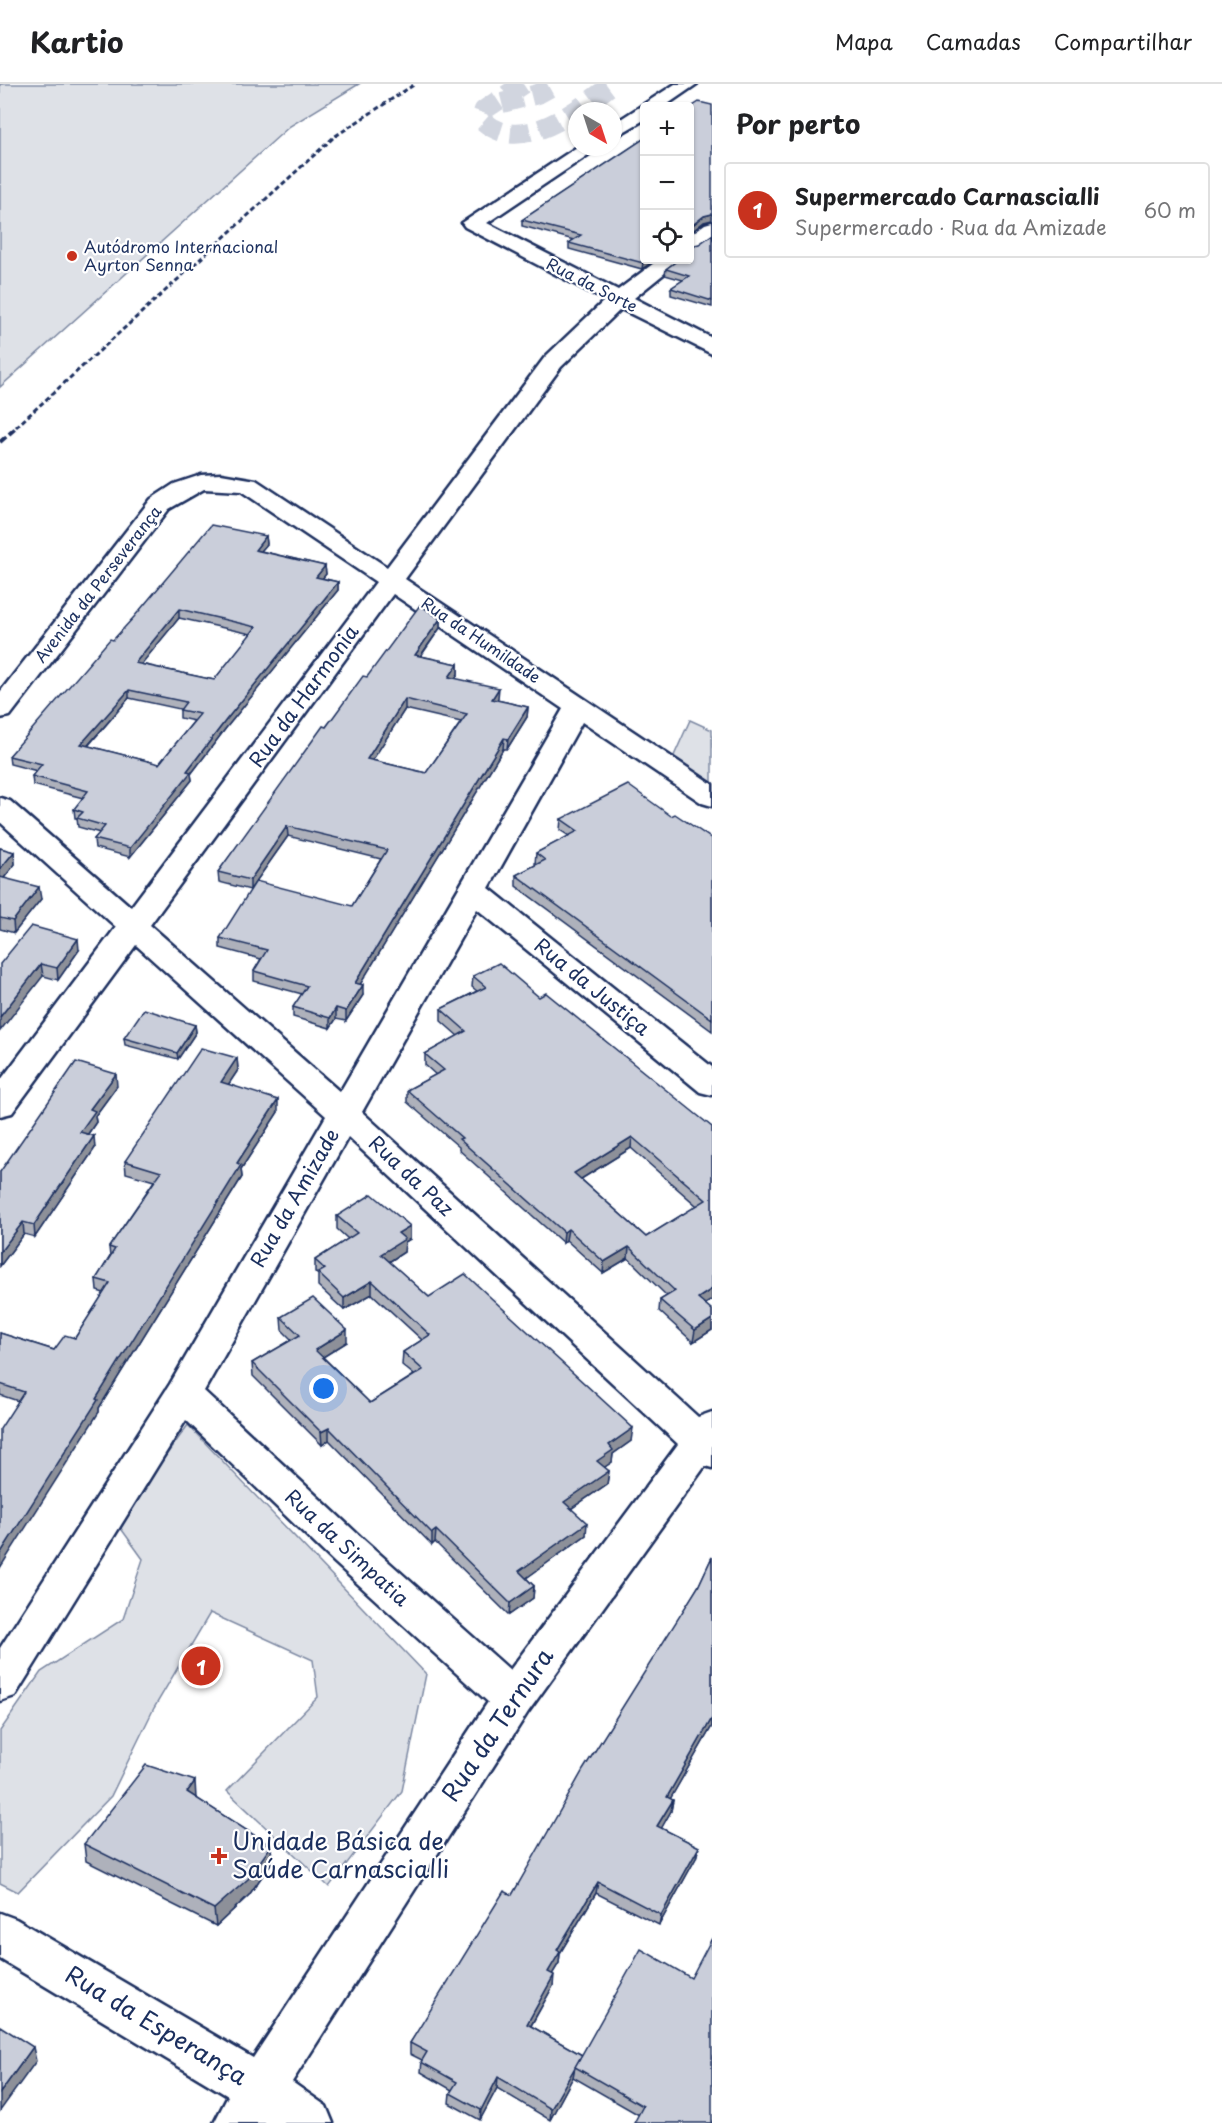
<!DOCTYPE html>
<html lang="pt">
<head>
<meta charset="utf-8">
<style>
  :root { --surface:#fff; --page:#f2f2f2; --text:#202124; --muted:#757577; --line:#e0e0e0; --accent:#c8321e }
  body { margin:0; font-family:"Playpen Sans",sans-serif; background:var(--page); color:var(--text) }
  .controls { position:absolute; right:18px; top:18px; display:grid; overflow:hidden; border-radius:6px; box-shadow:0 2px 4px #0004 }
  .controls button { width:54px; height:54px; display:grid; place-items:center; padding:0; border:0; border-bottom:2px solid var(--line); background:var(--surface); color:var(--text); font:30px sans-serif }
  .compass { position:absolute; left:568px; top:18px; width:54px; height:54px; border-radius:50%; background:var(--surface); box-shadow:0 2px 4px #0004; rotate:141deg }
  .you { position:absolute; left:324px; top:1305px; width:21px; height:21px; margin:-15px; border:4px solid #fff; border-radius:50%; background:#1a73e8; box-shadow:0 0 0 9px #1a73e833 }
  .badge { display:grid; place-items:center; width:39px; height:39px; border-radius:50%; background:var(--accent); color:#fff; font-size:20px; font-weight:700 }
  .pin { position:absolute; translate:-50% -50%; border:3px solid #fff; box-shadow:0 2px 6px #0006 }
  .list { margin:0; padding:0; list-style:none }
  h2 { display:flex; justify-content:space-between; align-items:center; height:78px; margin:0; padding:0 24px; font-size:26px }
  h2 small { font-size:20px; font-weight:400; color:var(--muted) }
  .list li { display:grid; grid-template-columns:39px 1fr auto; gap:18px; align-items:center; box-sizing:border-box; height:96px; margin:0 12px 12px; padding:0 12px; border:2px solid var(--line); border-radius:6px }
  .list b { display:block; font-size:22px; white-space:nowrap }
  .list p { margin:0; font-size:20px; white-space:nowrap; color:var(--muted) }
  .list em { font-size:20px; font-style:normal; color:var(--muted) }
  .icon { flex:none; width:33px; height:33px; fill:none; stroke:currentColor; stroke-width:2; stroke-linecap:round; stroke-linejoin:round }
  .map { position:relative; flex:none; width:712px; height:2039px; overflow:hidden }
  header { display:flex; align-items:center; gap:36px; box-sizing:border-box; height:84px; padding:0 30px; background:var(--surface); border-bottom:2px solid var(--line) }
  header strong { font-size:28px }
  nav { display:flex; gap:33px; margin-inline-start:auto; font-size:21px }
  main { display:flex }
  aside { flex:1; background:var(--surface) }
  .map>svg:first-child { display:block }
  .green { fill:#dee1e7; stroke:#7c88a2; stroke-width:1.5 }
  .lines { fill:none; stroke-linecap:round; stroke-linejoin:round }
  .minor-tunnel { stroke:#d1d5df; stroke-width:20; stroke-dasharray:20 10; stroke-linecap:butt }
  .minor-casing { stroke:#1b2f5e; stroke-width:5 }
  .minor { fill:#fff; fill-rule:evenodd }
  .rail-far1 { stroke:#1b2f5e; stroke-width:3; stroke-dasharray:5 3; stroke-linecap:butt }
  .rail { stroke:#1b2f5e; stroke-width:4; stroke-dasharray:8 4; stroke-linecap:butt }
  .wall { fill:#aeb1bb; stroke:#1b2f5e; stroke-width:1.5; fill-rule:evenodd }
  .shaded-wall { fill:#8d9099; stroke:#1b2f5e; stroke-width:1.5 }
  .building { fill:#caceda; stroke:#1b2f5e; stroke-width:1.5; fill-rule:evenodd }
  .poi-dot { fill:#c8321e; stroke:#fff; stroke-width:2 }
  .labels { text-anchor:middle; stroke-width:4.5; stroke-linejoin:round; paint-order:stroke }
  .far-poi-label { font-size:16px; fill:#1b2f5e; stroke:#fff; text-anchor:start }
  .far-street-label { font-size:16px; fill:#1b2f5e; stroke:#fff }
  .street-label { font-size:20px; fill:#1b2f5e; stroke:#fff }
  .near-street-label { font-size:24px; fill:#1b2f5e; stroke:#fff }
  .near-poi-label { font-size:24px; fill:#1b2f5e; stroke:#fff; text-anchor:start }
</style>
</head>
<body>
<header>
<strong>Kartio</strong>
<nav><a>Mapa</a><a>Camadas</a><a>Compartilhar</a></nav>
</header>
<main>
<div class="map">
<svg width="712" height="2039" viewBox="0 0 712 2039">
  <rect width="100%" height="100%" fill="#fff"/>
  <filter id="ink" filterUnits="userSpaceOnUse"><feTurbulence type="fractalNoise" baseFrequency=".0167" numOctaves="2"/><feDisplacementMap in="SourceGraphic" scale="12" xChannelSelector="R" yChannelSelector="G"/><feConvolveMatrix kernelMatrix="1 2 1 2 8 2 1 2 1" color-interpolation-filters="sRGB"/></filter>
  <g filter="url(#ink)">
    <g class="green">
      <path d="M0 0H359L290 42 0 303Z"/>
      <path d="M690 636 712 646V700L673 674Z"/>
      <path d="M188 1341 426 1590 402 1707 329 1803 227 1707 318 1613 313 1576 210 1529 154 1624 111 1712 18 1808 0 1799V1647L41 1588 123 1535 143 1475 117 1439Z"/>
    </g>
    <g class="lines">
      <g class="minor-tunnel">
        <path d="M523 0 484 26 481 35C521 75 580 23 613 0"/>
        <path d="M502 19 538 10 556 0"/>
      </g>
      <g class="minor-casing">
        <g id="minor">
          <path d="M675 0H697L665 22H644V36L613 54V40Z"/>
          <path d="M577 63H600L487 139 618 206 658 176H681L634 214 712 254V270L621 225 561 283 405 495 712 700V722L702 719 582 638 489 804 712 983V1011L700 1008 477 825 362 1028 698 1333 712 1328V1384L705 1382 528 1628 292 1998 326 2022 333 2039H214L228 2012 0 1875V1829L16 1835 253 1974 488 1618 335 1479 186 1336 15 1612 0 1617V1564L170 1300 326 1032 136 861 12 1029 0 1032V997L116 843 0 738V714L10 717 131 823 376 498 241 407 204 405 169 425 10 632 0 634V608L151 415 174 400 201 391 221 390 256 396 387 483 545 273 605 216 465 143 462 139ZM393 510 563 625 340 1008 150 841ZM348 1053 678 1360 510 1586 363 1455 204 1307Z"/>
          <path d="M712 138V154L697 165 690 167V151L705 140Z"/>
        </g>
      </g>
      <use href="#minor" class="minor"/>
      <path class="rail-far1" d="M16 343 334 53 415 0"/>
      <path class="rail" d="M0 358 18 342"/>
    </g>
    <g class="wall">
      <path d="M645 54V176L642 185 569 165V159L574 156 522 142V136Z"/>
      <path d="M712 151V223L671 211V204L683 196 665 191 666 185Z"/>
      <path d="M266 452 267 460 261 467 325 482 326 490 322 494 338 498V506L226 644 191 690 192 696 130 773 95 764 94 755 100 749 78 743 77 734H75L74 725 83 714 33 701 32 692 37 687 10 680 9 672 113 556ZM179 534 251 550 214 596 141 580ZM129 614 180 625V634L194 637 159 680 88 662Z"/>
      <path d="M440 535V544L421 572 458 580V590L455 595 498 614 497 616 528 623 527 633 507 665H503L360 900 363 911 346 937 336 935 330 944 293 933V923L302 910 254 897V887L261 875 220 864V854L352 822 381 775 288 752 250 806 219 798 218 788 326 643 367 593ZM405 625 461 638 426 689 372 676Z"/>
      <path d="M671 732 712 755V947L516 802V791L536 781 535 780 536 769 569 752 560 746 561 735Z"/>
      <path d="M0 764 14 768 15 780 4 794 41 815 14 849 0 845Z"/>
      <path d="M79 866 58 896 0 880Z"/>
      <path d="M473 892 539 913 712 1043V1216L705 1220 712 1226V1246L693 1258 659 1227 660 1216 667 1212 628 1174 603 1189 566 1156 563 1159 459 1066V1063L407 1018V1006L436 991 425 981V970L458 952 441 937V925L477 907 472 903ZM631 1064 697 1122 646 1153 581 1095Z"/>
      <path d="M195 941 196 948 178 975 125 961 124 954Z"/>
      <path d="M237 974 238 986 228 1001 278 1028 241 1085 242 1093 99 1324V1328L18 1317 0 1311V1249L54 1266 75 1254 104 1209 97 1207 96 1195 110 1173 109 1163 154 1097 126 1089 125 1077Z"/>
      <path d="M117 1002 95 1032 96 1038 88 1050 95 1064 35 1153 24 1150 0 1182V1088Z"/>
      <path d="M337 1132 410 1142V1155L405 1158 404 1168 389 1178 429 1213 631 1357 613 1370 612 1378 604 1383 609 1387 607 1400 571 1425 586 1451 526 1494 534 1502 533 1514 509 1531 435 1458 432 1461 329 1356 322 1361 253 1292 252 1279 292 1256 282 1246 281 1233 347 1258 323 1273 370 1319 414 1291 402 1281 403 1268 422 1256 372 1210 344 1226 318 1202V1191L315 1188V1176L348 1155 337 1145Z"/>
      <path d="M712 1473V1642L670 1715 673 1716 671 1727 661 1744 699 1763 696 1774 659 1841 596 1809 560 1869 559 1879 552 1890 553 1902 531 1942 582 1971 712 2039 639 2031 573 1993 550 2036 497 2004 480 2036 449 2019 450 2009 452 2006 421 1988 422 1976 410 1970V1959L512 1811 698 1503Z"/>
      <path d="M196 1714 271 1762 272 1778 249 1811 216 1842 86 1777 84 1760Z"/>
    </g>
    <g class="shaded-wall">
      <path d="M712 130V136L704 138 690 149V143L704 132Z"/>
      <path d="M647 176H656L642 185 643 179Z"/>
      <path d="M266 452 267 460 255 474V466Z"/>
      <path d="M325 482 326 490 317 501 316 493Z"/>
      <path d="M338 498V506L226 644 191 690 192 696 130 773V764L187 687 226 636Z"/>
      <path d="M179 525V534L135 588V579Z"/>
      <path d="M440 535V544L414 581 415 571Z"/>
      <path d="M458 580V590L449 603V593Z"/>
      <path d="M499 604 498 614 491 625 492 615Z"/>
      <path d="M129 606V614L82 668 81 660Z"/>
      <path d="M405 615V625L367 685V675Z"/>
      <path d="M528 623 527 633 507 665 508 655Z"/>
      <path d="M504 654 503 665 355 909V899Z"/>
      <path d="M287 742 288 752 250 806V796Z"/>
      <path d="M14 768 15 780 0 799V785Z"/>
      <path d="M39 803 41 815 14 849 13 837Z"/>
      <path d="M78 855 79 866 58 896 57 884Z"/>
      <path d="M41 880 43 892 0 947V933Z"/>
      <path d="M363 901V911L346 937V927Z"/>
      <path d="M336 924V935L330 944V934Z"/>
      <path d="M195 941 196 948 178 975 177 969Z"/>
      <path d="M237 974 238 986 222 1010 221 998Z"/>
      <path d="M116 990 117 1002 95 1032 96 1038 81 1060 80 1048 90 1025Z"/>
      <path d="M278 1016V1028L241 1085 242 1093 99 1324V1328L0 1484V1470L96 1315 237 1079Z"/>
      <path d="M94 1052 95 1064 35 1153 34 1141Z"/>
      <path d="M632 1053 631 1064 573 1100 574 1089Z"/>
      <path d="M23 1138 24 1150 0 1182V1168Z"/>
      <path d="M410 1142V1155L405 1158 404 1168 381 1183V1170L398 1149Z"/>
      <path d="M568 1145 566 1156 563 1159 564 1148Z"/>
      <path d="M629 1163 628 1174 603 1189 604 1178Z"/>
      <path d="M372 1197V1210L344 1226V1214Z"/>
      <path d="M712 1205V1216L697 1225 698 1214Z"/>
      <path d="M712 1235V1246L693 1258 695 1246Z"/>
      <path d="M347 1246V1258L315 1278V1266Z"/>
      <path d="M329 1344V1356L322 1361 321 1348Z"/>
      <path d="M633 1344 631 1357 613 1370 612 1378 596 1389 597 1377 609 1361Z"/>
      <path d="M609 1387 607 1400 563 1430 564 1418Z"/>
      <path d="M587 1439 586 1451 518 1500 519 1487Z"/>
      <path d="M436 1446 435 1458 432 1461V1449Z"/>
      <path d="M534 1502 533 1514 509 1531 510 1519Z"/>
      <path d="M712 1634V1642L665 1724 667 1713Z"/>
      <path d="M195 1697 196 1714 187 1708Z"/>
      <path d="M673 1716 671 1727 656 1754 657 1742Z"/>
      <path d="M271 1762 272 1778 249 1811 216 1842 214 1825Z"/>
      <path d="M699 1763 696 1774 659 1841 661 1831Z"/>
      <path d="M598 1798 596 1809 560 1869 559 1879 547 1899 548 1888 557 1866Z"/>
      <path d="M554 1891 553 1902 526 1950 527 1940Z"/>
      <path d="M33 1963 36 1977 0 2027V2009Z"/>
      <path d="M575 1983 573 1993 550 2036 551 2025Z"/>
      <path d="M498 1993 497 2004 480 2036 481 2026Z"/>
    </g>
    <g class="building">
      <path d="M699 18 712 21V130L704 132 690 143V24Z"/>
      <path d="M645 54V176H647L643 179 569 159 581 151 522 136Z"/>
      <path d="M712 151V217L671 204 689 192 666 185 678 176H690V162L699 160Z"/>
      <path d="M211 441 266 452 255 466 325 482 316 493 338 498 226 636 187 687 191 688 130 764 94 755 105 742 77 734 83 728 74 725 88 707 32 692 42 680 9 672 110 555 113 556 134 533ZM179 525 256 543 214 596 135 579ZM129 606 186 618 180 626 200 630 159 680 81 660Z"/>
      <path d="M420 521 440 535 415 571 458 580 449 593 499 604 492 615 528 623 508 655 504 654 355 899 363 901 346 927 336 924 330 934 293 923 307 902 254 887 267 866 220 854 256 797 352 822 387 766 287 742 250 796 218 788 323 642 326 643 363 592 367 593ZM405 615 467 630 426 689 367 675Z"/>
      <path d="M628 701 671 732 675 730 712 755V935L516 791 545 776 536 769 578 747 561 735Z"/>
      <path d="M0 764 14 768 0 785Z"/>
      <path d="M0 793 39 803 13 837 0 834Z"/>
      <path d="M31 842 78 855 57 884 41 880 0 933V880Z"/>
      <path d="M499 879 539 913 546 909 712 1043V1205L698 1214 712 1226V1235L695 1246 660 1216 675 1207 629 1163 604 1178 568 1145 564 1148 459 1055 462 1054 407 1006 444 986 425 970 466 947 441 925 486 903 473 892ZM632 1053 706 1116 646 1153 574 1089Z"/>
      <path d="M144 925 195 941 177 969 124 954Z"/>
      <path d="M201 964 237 974 221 998 278 1016 237 1079 241 1081 96 1315 98 1316 0 1470V1345L24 1308 0 1300V1249L54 1266 65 1251 75 1254 110 1199 96 1195 115 1165 109 1163 161 1088 125 1077Z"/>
      <path d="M76 978 116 990 90 1025 95 1027 80 1048 94 1052 34 1141 23 1138 0 1168V1088Z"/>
      <path d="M372 1110 410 1142 398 1149 405 1155 381 1170 429 1213 465 1190 633 1344 609 1361 613 1366 597 1377 609 1387 564 1418 587 1439 519 1487 534 1502 510 1519 436 1446 432 1449 329 1344 321 1348 252 1279 300 1251 281 1233 313 1214 347 1246 315 1266 370 1319 423 1286 403 1268 430 1251 372 1197 344 1214 318 1189 325 1185 315 1176 357 1149 337 1132Z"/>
      <path d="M712 1473V1634L667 1713 673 1716 657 1742 699 1763 661 1831 598 1798 557 1866 560 1868 548 1888 554 1891 527 1940 582 1971 551 2025 498 1993 481 2026 450 2009 457 1998 421 1978 427 1968 410 1959 504 1807 512 1811 583 1686 698 1503Z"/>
      <path d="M146 1681 195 1697 187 1708 271 1762 248 1795 214 1825 84 1760Z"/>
      <path d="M712 1854V2039H634L643 2022 575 1983 641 1865 691 1894Z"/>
      <path d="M0 1942 33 1963 0 2009Z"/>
    </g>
  </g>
  <g class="poi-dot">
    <circle cx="72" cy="172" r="6"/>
    <path d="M216 1763h6v6h6v6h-6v6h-6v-6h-6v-6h6z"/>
  </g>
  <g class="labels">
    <g class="far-poi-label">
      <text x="84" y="169">Autódromo Internacional<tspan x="84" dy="18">Ayrton Senna</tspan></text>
    </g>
    <g class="far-street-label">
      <text transform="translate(592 201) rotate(27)" y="6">Rua da Sorte</text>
      <text transform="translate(98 500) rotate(-52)" y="6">Avenida da Perseverança</text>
      <text transform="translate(481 556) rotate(34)" y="6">Rua da Humildade</text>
    </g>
    <g class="street-label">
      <text transform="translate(304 612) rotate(-54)" y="7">Rua da Harmonia</text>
      <text transform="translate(592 903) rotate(39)" y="7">Rua da Justiça</text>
      <text transform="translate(411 1092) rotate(43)" y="7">Rua da Paz</text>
      <text transform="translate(295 1114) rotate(-60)" y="7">Rua da Amizade</text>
      <text transform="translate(347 1464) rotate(43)" y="7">Rua da Simpatia</text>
    </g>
    <g class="near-street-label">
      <text transform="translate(498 1641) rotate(-56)" y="8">Rua da Ternura</text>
      <text transform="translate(156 1942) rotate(31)" y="8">Rua da Esperança</text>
    </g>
    <g class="near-poi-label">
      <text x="232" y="1766">Unidade Básica de<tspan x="232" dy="28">Saúde Carnascialli</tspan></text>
    </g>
  </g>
</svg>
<div class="controls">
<button>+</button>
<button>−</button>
<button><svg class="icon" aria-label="locate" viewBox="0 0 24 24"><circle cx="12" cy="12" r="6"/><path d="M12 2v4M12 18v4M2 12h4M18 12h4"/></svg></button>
</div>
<svg class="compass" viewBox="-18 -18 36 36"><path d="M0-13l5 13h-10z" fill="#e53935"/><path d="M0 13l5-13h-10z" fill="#757577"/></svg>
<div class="you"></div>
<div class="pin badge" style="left:201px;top:1582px">1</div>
</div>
<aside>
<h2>Por perto<small></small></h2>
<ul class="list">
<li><span class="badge">1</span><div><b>Supermercado Carnascialli</b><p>Supermercado · Rua da Amizade</p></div><em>60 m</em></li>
</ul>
</aside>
</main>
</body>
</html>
